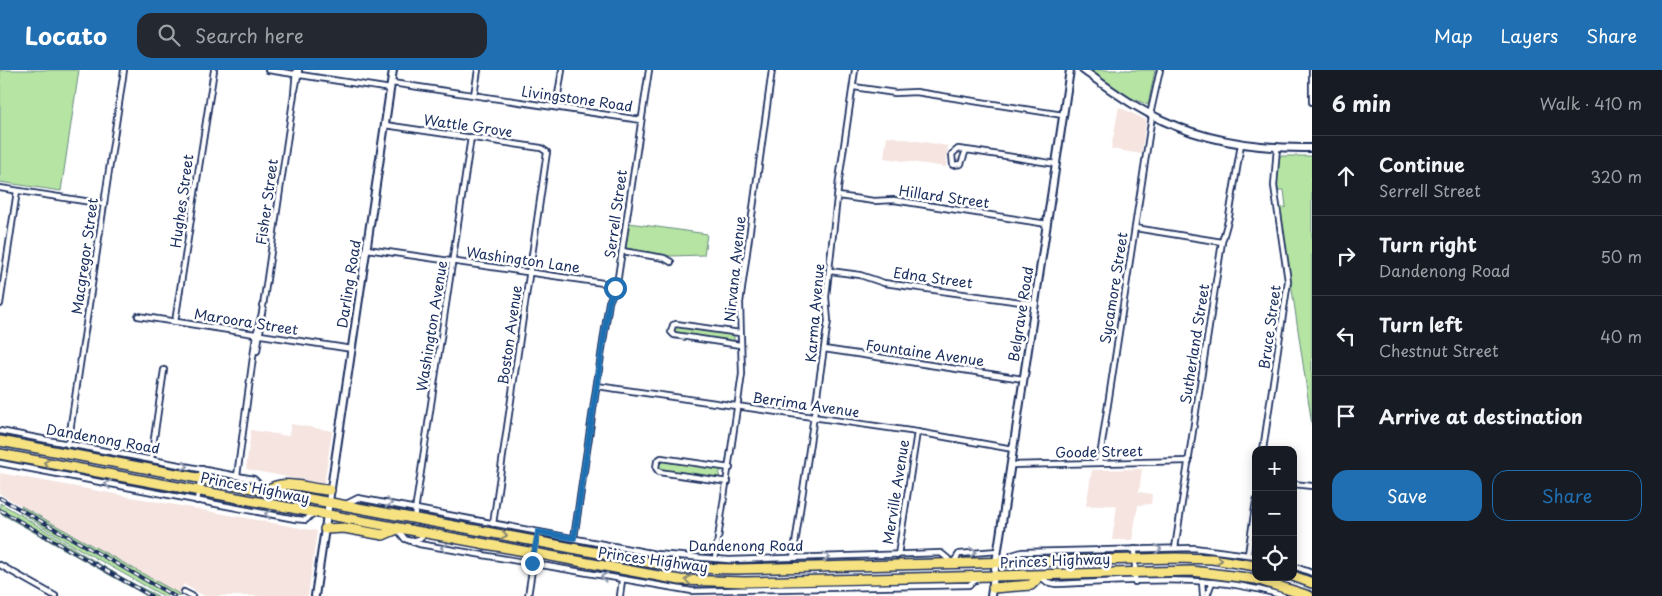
<!DOCTYPE html>
<html lang="en">
<head>
<meta charset="utf-8">
<style>
  :root { --surface:#171b24; --page:#242831; --text:#f1f3f6; --muted:#9ea1a6; --line:#363941; --accent:#1f6fb2 }
  body { margin:0; font-family:"Playpen Sans",sans-serif; background:var(--page); color:var(--text) }
  .controls { position:absolute; right:15px; bottom:15px; display:grid; overflow:hidden; border-radius:10px; box-shadow:0 2px 12px #0003 }
  .controls button { width:45px; height:45px; display:grid; place-items:center; padding:0; border:0; border-bottom:1px solid var(--line); background:var(--surface); color:var(--text); font:25px sans-serif }
  .stop { position:absolute; width:15px; height:15px; margin:-11px; border:4px solid #1f6fb2; border-radius:50%; background:#fff }
  .stop.end { background:#1f6fb2; border-color:#fff; box-shadow:0 1px 5px #0008 }
  .list { margin:0; padding:0; list-style:none }
  h2 { display:flex; justify-content:space-between; align-items:center; height:65px; margin:0; padding:0 20px; font-size:21px }
  h2 small { font-size:16px; font-weight:400; color:var(--muted) }
  .list li { display:grid; grid-template-columns:32px 1fr auto; gap:15px; align-items:center; box-sizing:border-box; height:80px; padding:0 20px; border-top:1px solid var(--line) }
  .list b { display:block; font-size:19px; white-space:nowrap }
  .list p { margin:0; font-size:16px; white-space:nowrap; color:var(--muted) }
  .list em { font-size:16px; font-style:normal; color:var(--muted) }
  .actions { display:flex; gap:10px; padding:15px 20px }
  .actions a { flex:1; padding:11px 0; border:1px solid var(--accent); border-radius:15px; text-align:center; font-size:18px; color:var(--accent) }
  .actions .main { background:var(--accent); color:#fff }
  .icon { flex:none; width:28px; height:28px; fill:none; stroke:currentColor; stroke-width:2; stroke-linecap:round; stroke-linejoin:round }
  .map { position:relative; flex:none; width:1312px; height:526px; overflow:hidden }
  header { display:flex; align-items:center; gap:30px; box-sizing:border-box; height:70px; padding:0 25px; background:var(--accent); color:#fff }
  header strong { font-size:24px }
  nav { display:flex; gap:28px; margin-inline-start:auto; font-size:18px }
  .search { width:350px; height:45px; background:var(--page); display:flex; align-items:center; gap:12px; box-sizing:border-box; padding:0 18px; border-radius:15px; color:var(--muted); font-size:19px }
  main { display:flex }
  aside { flex:1; background:var(--surface) }
  .map>svg:first-child { display:block }
  .built { fill:#f5e4e0 }
  .green { fill:#b6e4a3; stroke:#688a80 }
  .lines { fill:none; stroke-linecap:round; stroke-linejoin:round }
  .street-casing { stroke:#1b2f5e; stroke-width:8 }
  .secondary-casing { stroke:#1b2f5e; stroke-width:10 }
  .highway-casing { stroke:#1b2f5e; stroke-width:12 }
  .street { stroke:#fff; stroke-width:4.5 }
  .secondary { stroke:#fff; stroke-width:6 }
  .highway { stroke:#f7e281; stroke-width:9 }
  .rail-casing { stroke:#1b2f5e; stroke-width:4 }
  .rail { stroke:#fff; stroke-width:2; stroke-dasharray:5.5; stroke-linecap:butt }
  .oneway { stroke:#898870 }
  .oneway2 { stroke:#8d97ae }
  .route { stroke:#1f6fb2; stroke-width:6 }
  .labels { text-anchor:middle; stroke-width:5; stroke-linejoin:round; paint-order:stroke }
  .street-label { font-size:14px; fill:#1b2f5e; stroke:#fff }
</style>
</head>
<body>
<header>
<strong>Locato</strong>
<div class="search"><svg class="icon" aria-label="search" viewBox="0 0 24 24"><circle cx="10" cy="10" r="6"/><path d="M15 15l6 6"/></svg>Search here</div>
<nav><a>Map</a><a>Layers</a><a>Share</a></nav>
</header>
<main>
<div class="map">
<svg width="1312" height="526" viewBox="0 0 1312 526">
  <rect width="100%" height="100%" fill="#fff"/>
  <filter id="ink" filterUnits="userSpaceOnUse"><feTurbulence type="fractalNoise" baseFrequency=".02" numOctaves="2"/><feDisplacementMap in="SourceGraphic" scale="10" xChannelSelector="R" yChannelSelector="G"/><feConvolveMatrix kernelMatrix="1 2 1 2 8 2 1 2 1" color-interpolation-filters="sRGB"/></filter>
  <g filter="url(#ink)">
    <g class="built">
      <path d="M1119 37 1146 50 1141 84 1111 79Z"/>
      <path d="M887 66 948 76 946 97 884 88Z"/>
      <path d="M291 354 332 361 324 414 246 399 251 360 287 366 289 364Z"/>
      <path d="M1142 399 1139 422 1152 424 1151 434 1138 435 1132 470H1112L1117 435 1086 436 1092 400Z"/>
      <path d="M0 403 317 461 308 526H204L183 514 181 525 0 424Z"/>
    </g>
    <g class="green">
      <path d="M0 0H79L61 121 0 112Z"/>
      <path d="M1089 0H1155L1148 35 1120 23Z"/>
      <path d="M1280 86H1312V355L1280 138 1286 137 1284 120H1278L1276 106Z"/>
      <path d="M629 153 707 164 704 185 671 186 625 178Z"/>
      <path d="M677 256 734 265V272L676 263 673 261V258Z"/>
      <path d="M664 391 722 399 719 404 720 409 662 400 658 395Z"/>
      <path d="M0 433C53 463 103 500 158 526H147L0 443Z"/>
      <path d="M21 436 181 525 164 526 156 522 69 473 20 442Z"/>
    </g>
    <g class="lines">
      <g class="street-casing">
        <g id="street">
          <path d="M268 0 391 19"/>
          <path d="M1312 0V32"/>
          <path d="M392 13 641 50"/>
          <path d="M854 17 895 23 916 22 1063 45"/>
          <path d="M295 20 299 0"/>
          <path d="M474 25 478 0"/>
          <path d="M556 37 562 0"/>
          <path d="M1150 45 1160 0"/>
          <path d="M385 55 541 78 547 82 493 454"/>
          <path d="M966 80 961 94 953 95 952 84 958 79C990 83 1023 89 1056 94"/>
          <path d="M0 118 104 134"/>
          <path d="M838 126 874 131 894 130 1047 154"/>
          <path d="M1135 158 1222 172"/>
          <path d="M367 179 617 215"/>
          <path d="M622 181 664 188 671 192"/>
          <path d="M830 201 860 205 884 213 1035 234"/>
          <path d="M0 234 17 121"/>
          <path d="M138 246 352 279"/>
          <path d="M175 252 214 0"/>
          <path d="M740 263 676 254 673 255 671 262 674 265 740 275"/>
          <path d="M824 279 1023 309"/>
          <path d="M257 281 262 249"/>
          <path d="M597 316 917 362 1013 379"/>
          <path d="M0 361 237 406 254 409 265 420"/>
          <path d="M68 375 124 0"/>
          <path d="M1263 380 1288 211 1274 116 1277 77"/>
          <path d="M151 389 164 300"/>
          <path d="M0 393 295 449 306 450 313 443"/>
          <path d="M1099 393 1152 46"/>
          <path d="M1010 395 1189 391"/>
          <path d="M237 406 256 265 262 243 294 24 296 0"/>
          <path d="M728 412 659 402 656 398 657 391 661 388 730 398"/>
          <path d="M1293 414 1312 416"/>
          <path d="M197 431 202 399"/>
          <path d="M346 434 358 428 656 484 729 490 941 483 953 493 959 484 998 481"/>
          <path d="M414 448 471 67"/>
          <path d="M397 459 405 469 419 474 692 521 969 515 980 507"/>
          <path d="M574 468 609 232 617 214 649 0"/>
          <path d="M411 471 420 469 424 464"/>
          <path d="M1175 478 1222 172 1229 147 1241 74"/>
          <path d="M1135 479V512"/>
          <path d="M1248 484 1256 431"/>
          <path d="M898 485 917 362"/>
          <path d="M793 488 828 251 826 227 839 110 855 0"/>
          <path d="M715 489 742 304 740 233 772 0"/>
          <path d="M1008 491 1012 485 1022 482 1194 478 1256 486"/>
          <path d="M0 495 55 526"/>
          <path d="M1293 496 1312 503"/>
          <path d="M1040 506 1047 512 1056 514C1131 512 1210 502 1283 526"/>
          <path d="M1202 511 1203 526"/>
          <path d="M184 522 192 526"/>
          <path d="M528 526 538 462"/>
          <path d="M620 526 622 510"/>
          <path d="M1207 526 1212 512"/>
        </g>
      </g>
      <g class="secondary-casing">
        <g id="secondary">
          <path d="M1083 0C1104 15 1125 31 1148 43 1197 70 1256 79 1312 78"/>
          <path d="M315 526 393 0"/>
          <path d="M991 526 1070 0"/>
        </g>
      </g>
      <g class="highway-casing">
        <g id="highway">
          <path d="M0 371 647 492 690 498 737 499 1176 488 1212 489 1256 496"/>
          <path d="M0 384 680 510 745 512 1192 501 1256 509 1309 526"/>
          <path d="M266 421C284 407 309 420 330 420"/>
          <path d="M325 459 344 458 383 465 397 459"/>
          <path d="M1293 506 1312 513"/>
          <path d="M993 518 1031 515 1040 506"/>
        </g>
      </g>
      <use href="#street" class="street"/>
      <use href="#secondary" class="secondary"/>
      <use href="#highway" class="highway"/>
      <g class="rail-casing">
        <g id="rail">
          <path d="M0 428 174 526"/>
          <path d="M0 440 151 526"/>
        </g>
      </g>
      <use href="#rail" class="rail"/>
    </g>
    <defs><path id="oneway-chevron" d="M-2-3.5L2.5 0L-2 3.5" fill="none" stroke-width="1.6" stroke-linecap="round" stroke-linejoin="round" transform="scale(1.25)"/></defs>
    <g class="oneway">
      <use href="#oneway-chevron" transform="translate(47 393) rotate(-169)"/>
      <use href="#oneway-chevron" transform="translate(504 465) rotate(10)"/>
      <use href="#oneway-chevron" transform="translate(1219 490) rotate(6)"/>
      <use href="#oneway-chevron" transform="translate(688 510) rotate(-175)"/>
    </g>
    <g class="oneway2">
      <use href="#oneway-chevron" transform="translate(185 396) rotate(11)"/>
      <use href="#oneway-chevron" transform="translate(108 414) rotate(-170)"/>
      <use href="#oneway-chevron" transform="translate(389 433) rotate(10)"/>
      <use href="#oneway-chevron" transform="translate(268 444) rotate(-169)"/>
      <use href="#oneway-chevron" transform="translate(444 478) rotate(-170)"/>
      <use href="#oneway-chevron" transform="translate(1158 479) rotate(-2)"/>
      <use href="#oneway-chevron" transform="translate(973 482) rotate(-4)"/>
      <use href="#oneway-chevron" transform="translate(826 487) rotate(-1)"/>
      <use href="#oneway-chevron" transform="translate(604 507) rotate(-170)"/>
    </g>
  </g>
  <g class="lines" filter="url(#ink)">
    <path class="route" d="M532 493 538 462 574 468 609 232 615 218"/>
  </g>
  <g class="labels">
    <g class="street-label">
      <text transform="translate(577 29) rotate(8)" y="5">Livingstone Road</text>
      <text transform="translate(468 56) rotate(8)" y="5">Wattle Grove</text>
      <text transform="translate(944 127) rotate(8)" y="5">Hillard Street</text>
      <text transform="translate(182 131) rotate(-82)" y="5">Hughes Street</text>
      <text transform="translate(267 132) rotate(-82)" y="5">Fisher Street</text>
      <text transform="translate(616 144) rotate(-82)" y="5">Serrell Street</text>
      <text transform="translate(85 186) rotate(-82)" y="5">Macgregor Street</text>
      <text transform="translate(523 190) rotate(8)" y="5">Washington Lane</text>
      <text transform="translate(735 199) rotate(-84)" y="5">Nirvana Avenue</text>
      <text transform="translate(933 208) rotate(8)" y="5">Edna Street</text>
      <text transform="translate(349 214) rotate(-81)" y="5">Darling Road</text>
      <text transform="translate(1114 218) rotate(-81)" y="5">Sycamore Street</text>
      <text transform="translate(815 243) rotate(-85)" y="5">Karma Avenue</text>
      <text transform="translate(1021 244) rotate(-81)" y="5">Belgrave Road</text>
      <text transform="translate(246 252) rotate(9)" y="5">Maroora Street</text>
      <text transform="translate(432 256) rotate(-81)" y="5">Washington Avenue</text>
      <text transform="translate(1270 257) rotate(-82)" y="5">Bruce Street</text>
      <text transform="translate(510 265) rotate(-82)" y="5">Boston Avenue</text>
      <text transform="translate(1195 274) rotate(-81)" y="5">Sutherland Street</text>
      <text transform="translate(925 283) rotate(8)" y="5">Fountaine Avenue</text>
      <text transform="translate(806 335) rotate(8)" y="5">Berrima Avenue</text>
      <text transform="translate(103 369) rotate(10)" y="5">Dandenong Road</text>
      <text transform="translate(1099 382) rotate(-1)" y="5">Goode Street</text>
      <text transform="translate(255 418) rotate(11)" y="5">Princes Highway</text>
      <text transform="translate(896 422) rotate(-81)" y="5">Merville Avenue</text>
      <text x="746" y="481">Dandenong Road</text>
      <text transform="translate(653 490) rotate(8)" y="5">Princes Highway</text>
      <text transform="translate(1055 491) rotate(-2)" y="5">Princes Highway</text>
    </g>
  </g>
</svg>
<div class="controls">
<button>+</button>
<button>−</button>
<button><svg class="icon" aria-label="locate" viewBox="0 0 24 24"><circle cx="12" cy="12" r="6"/><path d="M12 2v4M12 18v4M2 12h4M18 12h4"/></svg></button>
</div>
<div class="stop" style="left:615px;top:218px"></div>
<div class="stop end" style="left:532px;top:493px"></div>
</div>
<aside>
<h2>6 min<small>Walk · 410 m</small></h2>
<ul class="list">
<li><svg class="icon" aria-label="ahead" viewBox="0 0 24 24"><path d="M12 20V5M6 11l6-6 6 6"/></svg><div><b>Continue</b><p>Serrell Street</p></div><em>320 m</em></li>
<li><svg class="icon" aria-label="right" viewBox="0 0 24 24"><path d="M7 20v-9h11M14 6l5 5-5 5"/></svg><div><b>Turn right</b><p>Dandenong Road</p></div><em>50 m</em></li>
<li><svg class="icon" aria-label="left" viewBox="0 0 24 24"><path d="M17 20v-9H6M10 6l-5 5 5 5"/></svg><div><b>Turn left</b><p>Chestnut Street</p></div><em>40 m</em></li>
<li><svg class="icon" aria-label="arrive" viewBox="0 0 24 24"><path d="M6 21V4h12l-3 4 3 4H6"/></svg><div><b>Arrive at destination</b></div></li>
</ul>
<div class="actions"><a class="main">Save</a><a>Share</a></div>
</aside>
</main>
</body>
</html>
